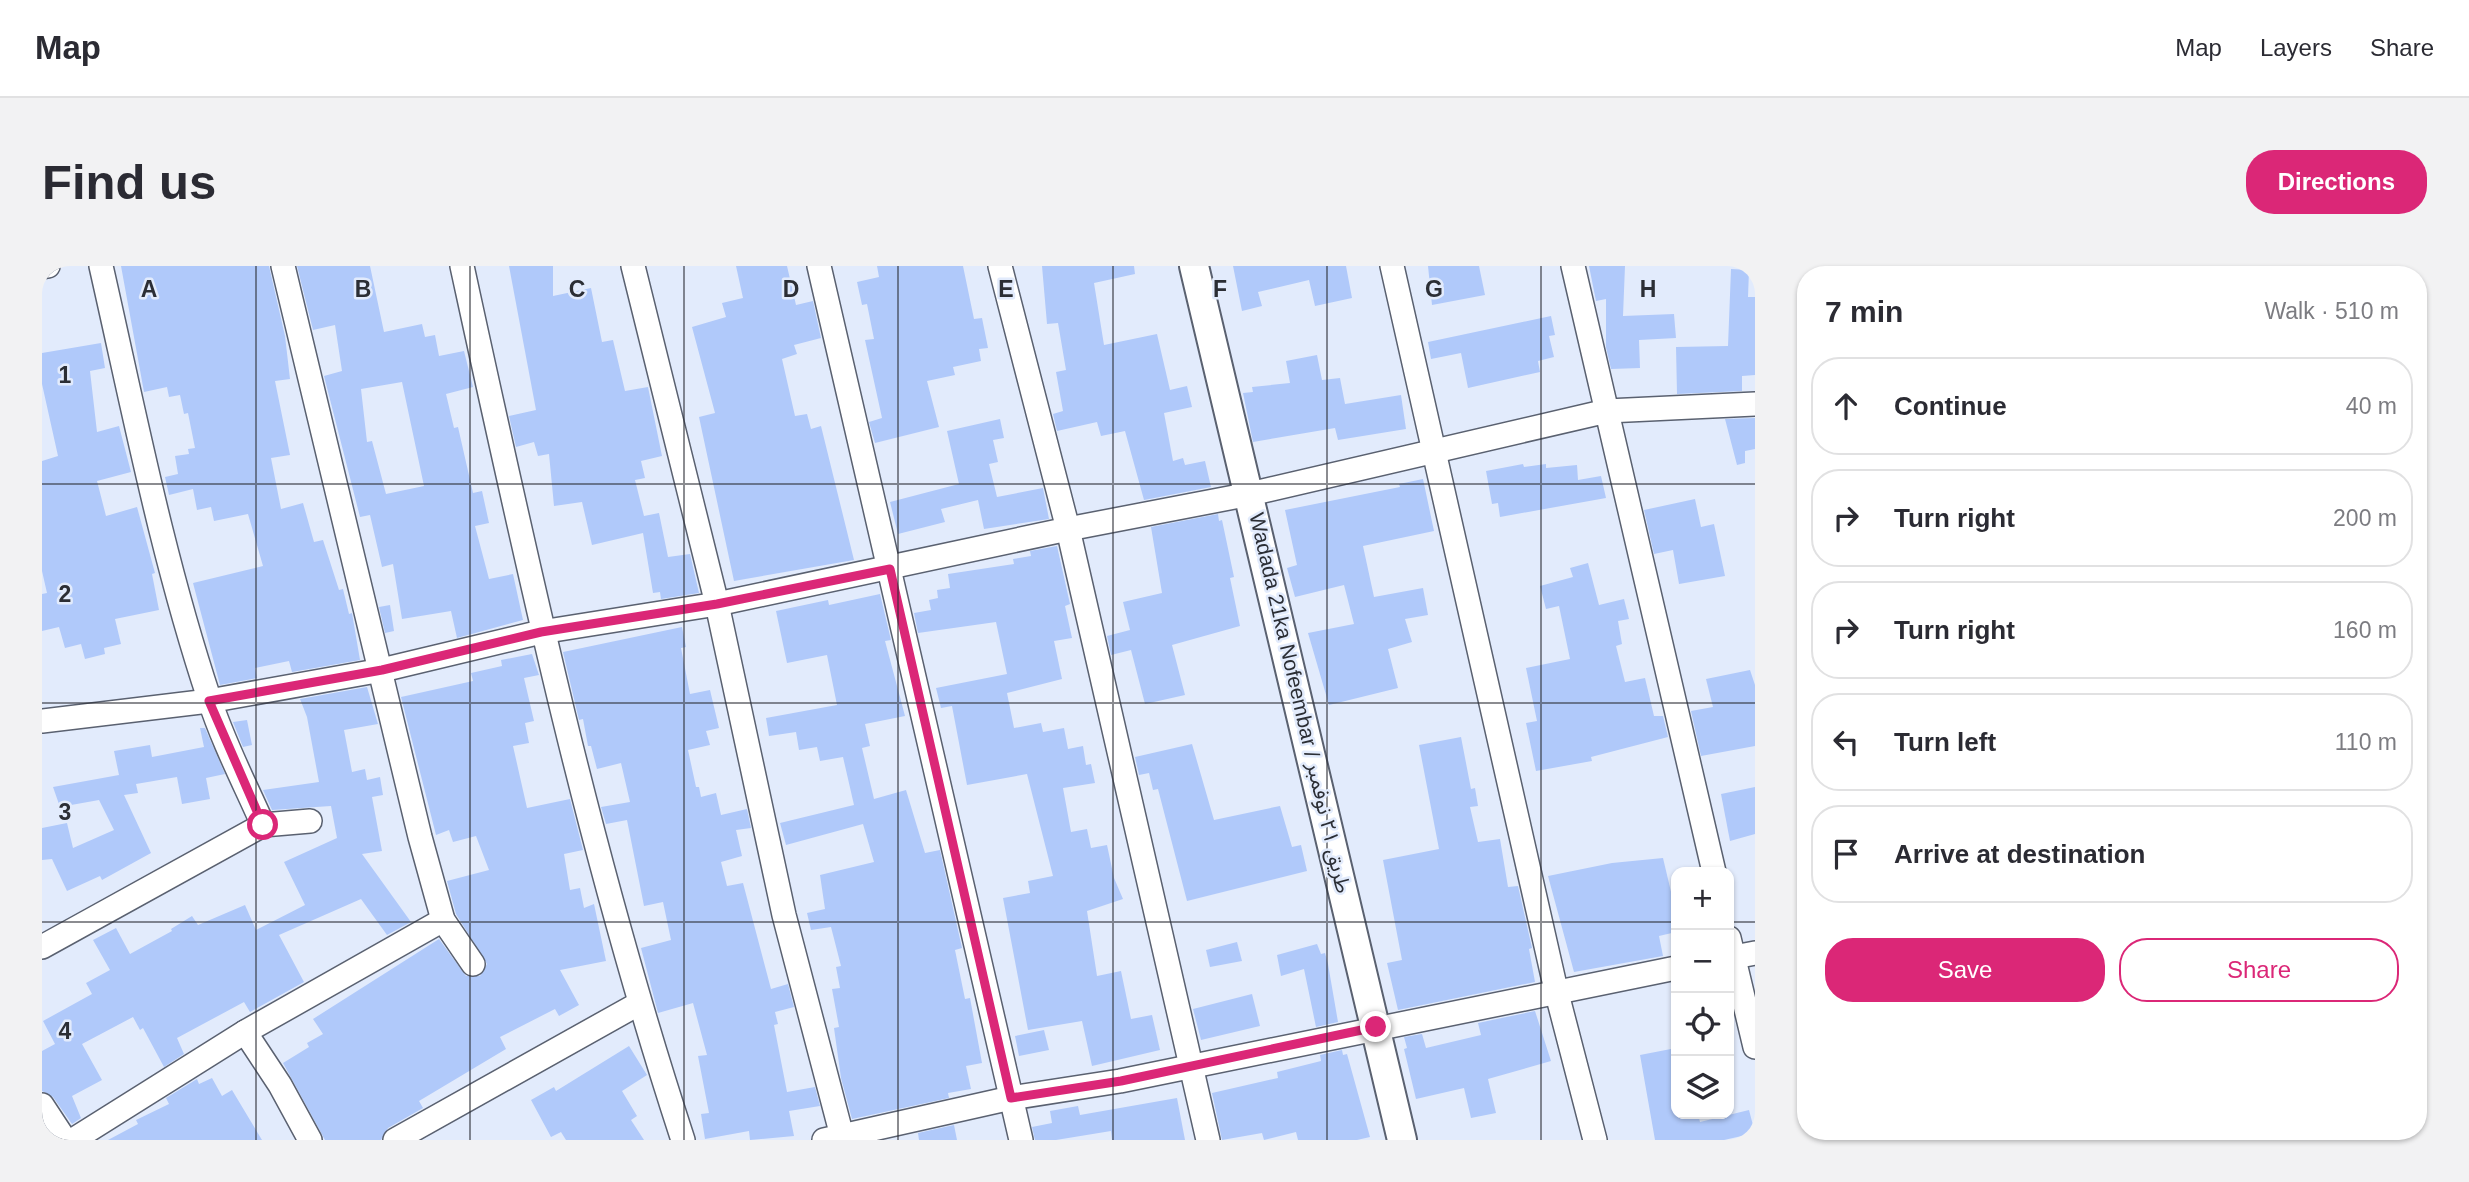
<!DOCTYPE html>
<html lang="en">
<head>
<meta charset="utf-8">
<style>
  :root { --surface:#fff; --page:#f2f2f3; --text:#2b2b33; --muted:#7c7c81; --line:#e1e1e2; --accent:#db2777 }
  body { margin:0; font-family:Arial,"Noto Sans Arabic",sans-serif; background:var(--page); color:var(--text) }
  .controls { position:absolute; right:21px; bottom:21px; display:grid; overflow:hidden; border-radius:14px; box-shadow:0 2px 5px #0004 }
  .controls button { width:63px; height:63px; display:grid; place-items:center; padding:0; border:0; border-bottom:2px solid var(--line); background:var(--surface); color:var(--text); font:35px sans-serif }
  .stop { position:absolute; width:21px; height:21px; margin:-16px; border:5px solid #db2777; border-radius:50%; background:#fff }
  .stop.end { background:#db2777; border-color:#fff; box-shadow:0 2px 7px #0008 }
  .list { margin:0; padding:0; list-style:none }
  h2 { display:flex; justify-content:space-between; align-items:center; height:91px; margin:0; padding:0 28px; font-size:30px }
  h2 small { font-size:23px; font-weight:400; color:var(--muted) }
  .list li { display:grid; grid-template-columns:46px 1fr auto; gap:21px; align-items:center; box-sizing:border-box; height:98px; margin:0 14px 14px; padding:0 14px; border:2px solid var(--line); border-radius:28px }
  .list b { display:block; font-size:26px; white-space:nowrap }
  .list em { font-size:23px; font-style:normal; color:var(--muted) }
  .actions { display:flex; gap:14px; padding:21px 28px }
  .actions a { flex:1; padding:16px 0; border:2px solid var(--accent); border-radius:28px; text-align:center; font-size:24px; color:var(--accent) }
  .actions .main { background:var(--accent); color:#fff }
  .icon { flex:none; width:38px; height:38px; fill:none; stroke:currentColor; stroke-width:2; stroke-linecap:round; stroke-linejoin:round }
  .map { position:relative; flex:none; width:1713px; height:874px; overflow:hidden; border-radius:28px }
  header { display:flex; align-items:center; gap:42px; box-sizing:border-box; height:98px; padding:0 35px; background:var(--surface); border-bottom:2px solid var(--line) }
  header strong { font-size:33px }
  nav { display:flex; gap:38px; margin-inline-start:auto; font-size:24px }
  .intro { display:flex; align-items:center; justify-content:space-between; box-sizing:border-box; height:168px; padding:0 42px }
  h1 { margin:0; font-size:49px }
  .button { padding:18px 32px; border-radius:28px; background:var(--accent); color:#fff; font-size:24px; font-weight:700 }
  main { display:flex; gap:42px; padding:0 42px }
  aside { flex:1; background:var(--surface); border-radius:28px; box-shadow:0 2px 5px #0004 }
  .map>svg:first-child { display:block }
  .building { fill:#b0c9fa; fill-rule:evenodd }
  .lines { fill:none; stroke-linecap:round; stroke-linejoin:round }
  .minor-casing { stroke:#5a6170; stroke-width:26 }
  .tertiary-casing { stroke:#5a6170; stroke-width:32 }
  .minor { stroke:#fff; stroke-width:23 }
  .tertiary { stroke:#fff; stroke-width:28 }
  .route { stroke:#db2777; stroke-width:9 }
  .grid { fill:none; stroke:#2b2e35; stroke-width:2; stroke-opacity:0.55 }
  .labels { text-anchor:middle; stroke-width:5; stroke-linejoin:round; paint-order:stroke }
  .street-label { font-size:21px; fill:#2b2e35; stroke:#e2ebfc }
  .grid-label { font-size:23px; text-anchor:middle; font-weight:bold; fill:#2b2e35; stroke:#e2ebfc; stroke-width:5; stroke-linejoin:round; paint-order:stroke }
</style>
</head>
<body>
<header>
<strong>Map</strong>
<nav><a>Map</a><a>Layers</a><a>Share</a></nav>
</header>
<div class="intro"><h1>Find us</h1><a class="button">Directions</a></div>
<main>
<div class="map">
<svg width="1713" height="874" viewBox="0 0 1713 874">
  <rect width="100%" height="100%" fill="#e2ebfc"/>
  <g class="building">
    <path d="M79 0H227L243 70 248 113 233 115 248 189 229 192 239 243 261 237 272 276 281 274 297 324 301 323 307 348 310 347 318 394 250 406 247 395 213 402 215 412 178 419 151 317 221 300 206 248 172 255 169 241 155 244 151 223 127 229 123 211 136 208 133 190 147 188 146 183 153 182 146 147 142 148 138 129 127 131 125 121 102 126Z"/>
    <path d="M255 0H328L342 66 380 58 383 71 393 69 397 90 422 85 431 121 404 128 412 162 416 161 431 227 440 225 447 257 433 260 447 313 471 308 481 354 415 372 409 345 360 353 351 298 340 301 328 249 318 251 282 110 300 105 293 59 271 64ZM360 116 382 220 344 228 330 175 325 176 319 123Z"/>
    <path d="M467 0H511V30L549 22 560 76 571 74 583 125 606 121 620 190 599 195 603 212 593 214 602 250 617 247 626 291 648 288 657 327 619 333 618 326 611 327 601 267 550 279 540 236 512 240 507 188 496 190 492 176 474 181 467 150 494 144Z"/>
    <path d="M694 0H745L754 39 771 35 779 72 752 79 755 88 740 93 753 150 765 148 769 163 779 160 812 294 692 315 657 151 673 147 650 61 684 51 680 37 701 32Z"/>
    <path d="M835 0H921L932 53 940 52 946 82 937 83 939 95 911 101 913 109 885 115 897 161 833 177 827 156 840 152 823 74 832 73 825 38 820 39 815 16 837 11Z"/>
    <path d="M1000 0H1092L1093 8 1052 17 1062 79 1115 68 1128 124 1145 120 1150 141 1122 147 1131 195 1141 192 1143 199 1163 195 1169 221 1102 234 1083 165 1059 170 1055 156 1015 165 1011 148 1021 145 1014 106 1024 104 1016 57 1005 58Z"/>
    <path d="M1191 0H1304L1310 32 1273 40 1267 14 1216 26 1220 40 1200 45Z"/>
    <path d="M1386 0H1437L1443 29 1390 39Z"/>
    <path d="M1547 0H1583L1581 50 1632 48 1634 72 1597 74 1598 102 1569 103 1564 81V33L1554 35Z"/>
    <path d="M1689 3 1707 4 1706 31H1713V109L1700 110V125L1635 128 1634 81 1686 80Z"/>
    <path d="M1509 50 1513 69 1507 70 1512 91 1496 95 1498 106 1426 122 1419 87 1389 93 1386 76Z"/>
    <path d="M59 77 63 102 48 105 55 166 77 160 89 206 55 215 64 250 95 241 113 307 110 308 117 344 73 353 79 378 62 382 63 388 43 393 39 378 23 382 17 361 0 365V328L5 327 0 305V195L16 190 0 118V87Z"/>
    <path d="M1275 89 1280 114 1298 112 1303 138 1359 129 1364 163 1296 174 1293 162 1211 176 1201 127 1211 126 1210 121 1248 117 1244 95Z"/>
    <path d="M1713 152V183L1703 185V197L1695 199 1683 153Z"/>
    <path d="M958 153 962 172 951 174 956 196 947 198 955 231 1001 222 1007 253 942 263 936 234 899 243 903 256 856 268 848 236 917 218 905 165Z"/>
    <path d="M1481 198 1482 201 1504 198V202L1535 199 1536 214 1559 210 1564 232 1458 251 1456 237 1450 238 1444 205Z"/>
    <path d="M1381 213 1392 265 1321 280 1332 331 1381 322 1386 349 1363 353 1370 376 1346 383 1356 422 1287 439 1266 367 1312 358 1302 319 1253 331 1245 302 1255 299 1243 244 1358 221 1357 218Z"/>
    <path d="M1653 233 1659 261 1672 258 1683 310 1637 318 1631 284 1612 288 1602 244Z"/>
    <path d="M1176 248 1177 255 1180 254 1192 311 1188 312 1198 360 1130 379 1143 429 1103 438 1089 384 1069 389 1065 370 1088 364 1081 336 1120 327 1109 261Z"/>
    <path d="M1015 280 1028 338 1023 340 1030 372 1012 375 1020 413 965 427 972 462 999 457 1001 466 1022 462 1026 483 1041 480 1044 499 1049 498 1053 517 1021 522 1029 566 1045 563 1049 582 1065 579 1072 612 1081 633 1045 645 1055 710 1079 705 1089 753 1110 749 1118 784 1050 800 1040 755 986 764 961 632 988 627 986 615 1011 610 985 508 925 519 910 440 899 442 894 422 965 408 954 356 876 367 872 347 889 344 887 334 896 332 895 324 908 322 906 308 972 298 971 293 989 290 988 285Z"/>
    <path d="M1546 297 1557 339 1582 333 1587 353 1576 355 1580 378 1574 380 1583 416 1603 412 1612 450H1621L1626 471 1549 491 1550 495 1494 505 1484 457 1495 455 1484 402 1528 393 1517 340 1504 343 1498 320 1531 311 1528 302Z"/>
    <path d="M838 328 849 374 843 375 863 450 823 458 828 480 820 482 832 533 864 524 883 587 898 584 920 682 913 684 923 733 928 732 940 797 924 800 929 823 906 827 907 832 810 853 799 812 792 762 797 761 790 723 798 722 794 701 799 700 789 661 769 664 765 647 783 643 778 609 832 596 821 558 744 579 738 557 812 539 801 491 778 495 775 481 757 484 754 466 727 470 724 452 795 439 785 389 745 397 734 345 786 334 787 339Z"/>
    <path d="M348 339 352 365 343 367 337 341Z"/>
    <path d="M640 361 644 381 639 382 648 428 668 424 677 462 664 465 668 479 646 484 654 521H657L659 531 674 527 679 549 705 543 709 562 694 564 700 590 679 596 685 620 701 617 729 723 746 718 752 741 733 746 736 758 732 759 745 826 773 821 778 840 747 845 752 870 708 874 707 865 663 873 659 848 667 847 656 790 665 789 651 737 616 747 599 682 629 674 621 636 602 640 585 554 564 558 559 541 588 536 579 497 555 503 549 480H546L541 453 537 454 521 386Z"/>
    <path d="M490 388 497 409 482 412 492 455 483 457 487 477 471 480 485 542 528 533 541 584 522 588 528 624 538 622 542 642 552 638 564 695 518 704 537 739 517 750 513 743 458 771 464 783 377 835 381 842 346 862 339 874H283L241 797 267 781 265 777 281 768 271 753 397 673 424 710H438L445 698 414 648 405 615 447 604 434 570 411 576 407 564 394 569 359 431 431 415 429 407 460 400 459 394Z"/>
    <path d="M1708 404 1713 419V480L1659 490 1649 445 1671 441 1664 413Z"/>
    <path d="M325 421 336 458 302 464 310 506 323 503 325 514 338 511 341 529 330 531 340 585 320 588 369 656 345 669 319 633 237 669 262 716 208 746 202 736 135 772 142 788 122 801 101 762 98 764 91 751 40 778 60 814 30 830 39 852 30 858 11 831 0 825V785L13 778 1 755 50 728 44 717 68 704 51 674 74 662 88 688 130 665 129 663 150 650 156 659 203 639 214 664 263 639 242 596 295 572 289 540 230 544 221 524 277 516 265 451 258 433Z"/>
    <path d="M205 454 210 479 201 481 191 456Z"/>
    <path d="M158 462H163L183 508 164 512 168 533 140 538 135 511 94 518 96 527 82 529 109 587 60 614 58 610 25 625 10 593 0 594V562L25 557 31 582 72 564 57 534 18 541 11 521 77 509 72 485 108 479 110 491 162 481Z"/>
    <path d="M1419 471 1429 523 1433 522 1436 540 1428 541 1436 576 1458 573 1466 621 1476 620 1490 682 1487 683 1493 716 1356 744 1345 697 1360 694 1341 594 1397 583 1377 479Z"/>
    <path d="M1150 478 1172 554 1238 540 1250 581 1259 579 1265 605 1145 635 1116 523 1111 524 1107 507 1097 509 1093 491Z"/>
    <path d="M1713 521V568L1688 575 1679 528Z"/>
    <path d="M1621 592 1634 647V666L1617 670 1621 690 1532 706 1506 610 1570 597Z"/>
    <path d="M1195 676 1200 695 1168 701 1164 684Z"/>
    <path d="M1275 678 1279 688 1283 687 1286 698 1296 756 1274 761 1262 703 1239 710 1235 689Z"/>
    <path d="M1210 728 1218 760 1159 774 1151 743Z"/>
    <path d="M1493 745 1509 795 1446 813 1454 847 1429 852 1422 822 1374 833 1362 783 1365 782 1362 771 1380 768 1384 782 1439 769 1436 757Z"/>
    <path d="M1002 764 1007 784 977 790 973 770Z"/>
    <path d="M587 780 605 809 580 825 595 850 589 854 602 874H524L519 866 509 871 489 834 512 821 514 825Z"/>
    <path d="M1634 782V848H1656L1658 856 1707 844 1713 867 1682 874H1613L1598 789Z"/>
    <path d="M1300 784 1301 789 1305 788 1328 871 1315 874H1256L1254 866 1222 874 1220 867 1180 874 1170 827 1236 812 1235 806 1279 795 1278 789Z"/>
    <path d="M170 812 180 830 190 824 220 874H66L96 858 94 854 127 838 124 832 155 813 157 818Z"/>
    <path d="M1135 832 1143 874H1070L1069 865 1014 874H993L990 861 1010 857 1008 845 1036 840 1038 849Z"/>
    <path d="M912 859 915 874H877L876 867Z"/>
  </g>
  <g class="lines">
    <g class="minor-casing">
      <g id="minor">
        <path d="M59 0C92 145 120 291 167 432 181 476 203 518 221 559"/>
        <path d="M241 0 378 571 401 654 431 698"/>
        <path d="M420 0C484 294 547 588 641 874"/>
        <path d="M591 0 675 338 742 649 801 874"/>
        <path d="M777 0 979 874"/>
        <path d="M958 0 1026 263 1166 874"/>
        <path d="M1350 0 1514 724 1553 874"/>
        <path d="M1531 0 1672 606"/>
        <path d="M0 1 6 0"/>
        <path d="M0 455 167 435 340 404 499 366 675 338 1026 263 1208 228 1565 145 1713 138"/>
        <path d="M1687 672 1713 781"/>
        <path d="M0 681 221 559 268 555"/>
        <path d="M1687 692 1713 687"/>
        <path d="M203 766 238 819 268 874"/>
        <path d="M0 839 23 874"/>
        <path d="M31 874 203 766 401 654"/>
        <path d="M353 874 596 738"/>
        <path d="M782 874 969 832 1078 815 1634 702"/>
      </g>
    </g>
    <g class="tertiary-casing">
      <path id="tertiary" d="M1152 0 1360 874"/>
    </g>
    <use href="#minor" class="minor"/>
    <use href="#tertiary" class="tertiary"/>
  </g>
  <g class="lines">
    <path class="route" d="M221 559 167 435 340 404 499 366 675 338 848 303 969 832 1079 815 1334 761"/>
  </g>
  <path class="grid" d="M214 0V874M428 0V874M642 0V874M856 0V874M1071 0V874M1285 0V874M1499 0V874M0 218H1713M0 437H1713M0 656H1634M1687 656H1713"/>
  <g class="labels">
    <g class="street-label">
      <text transform="translate(1258 437) rotate(77)" y="7">Wadada 21ka Nofeembar / طريق ٢١ نوفمبر</text>
    </g>
  </g>
  <g class="grid-label">
    <text x="107" y="31">A</text>
    <text x="321" y="31">B</text>
    <text x="535" y="31">C</text>
    <text x="749" y="31">D</text>
    <text x="964" y="31">E</text>
    <text x="1178" y="31">F</text>
    <text x="1392" y="31">G</text>
    <text x="1606" y="31">H</text>
    <text x="23" y="117">1</text>
    <text x="23" y="336">2</text>
    <text x="23" y="554">3</text>
    <text x="23" y="773">4</text>
  </g>
</svg>
<div class="controls">
<button>+</button>
<button>−</button>
<button><svg class="icon" aria-label="locate" viewBox="0 0 24 24"><circle cx="12" cy="12" r="6"/><path d="M12 2v4M12 18v4M2 12h4M18 12h4"/></svg></button>
<button><svg class="icon" aria-label="layers" viewBox="0 0 24 24"><path d="M12 4l9 5-9 5-9-5zM3 14l9 5 9-5"/></svg></button>
</div>
<div class="stop" style="left:221px;top:559px"></div>
<div class="stop end" style="left:1334px;top:761px"></div>
</div>
<aside>
<h2>7 min<small>Walk · 510 m</small></h2>
<ul class="list">
<li><svg class="icon" aria-label="ahead" viewBox="0 0 24 24"><path d="M12 20V5M6 11l6-6 6 6"/></svg><div><b>Continue</b></div><em>40 m</em></li>
<li><svg class="icon" aria-label="right" viewBox="0 0 24 24"><path d="M7 20v-9h11M14 6l5 5-5 5"/></svg><div><b>Turn right</b></div><em>200 m</em></li>
<li><svg class="icon" aria-label="right" viewBox="0 0 24 24"><path d="M7 20v-9h11M14 6l5 5-5 5"/></svg><div><b>Turn right</b></div><em>160 m</em></li>
<li><svg class="icon" aria-label="left" viewBox="0 0 24 24"><path d="M17 20v-9H6M10 6l-5 5 5 5"/></svg><div><b>Turn left</b></div><em>110 m</em></li>
<li><svg class="icon" aria-label="arrive" viewBox="0 0 24 24"><path d="M6 21V4h12l-3 4 3 4H6"/></svg><div><b>Arrive at destination</b></div></li>
</ul>
<div class="actions"><a class="main">Save</a><a>Share</a></div>
</aside>
</main>
</body>
</html>
